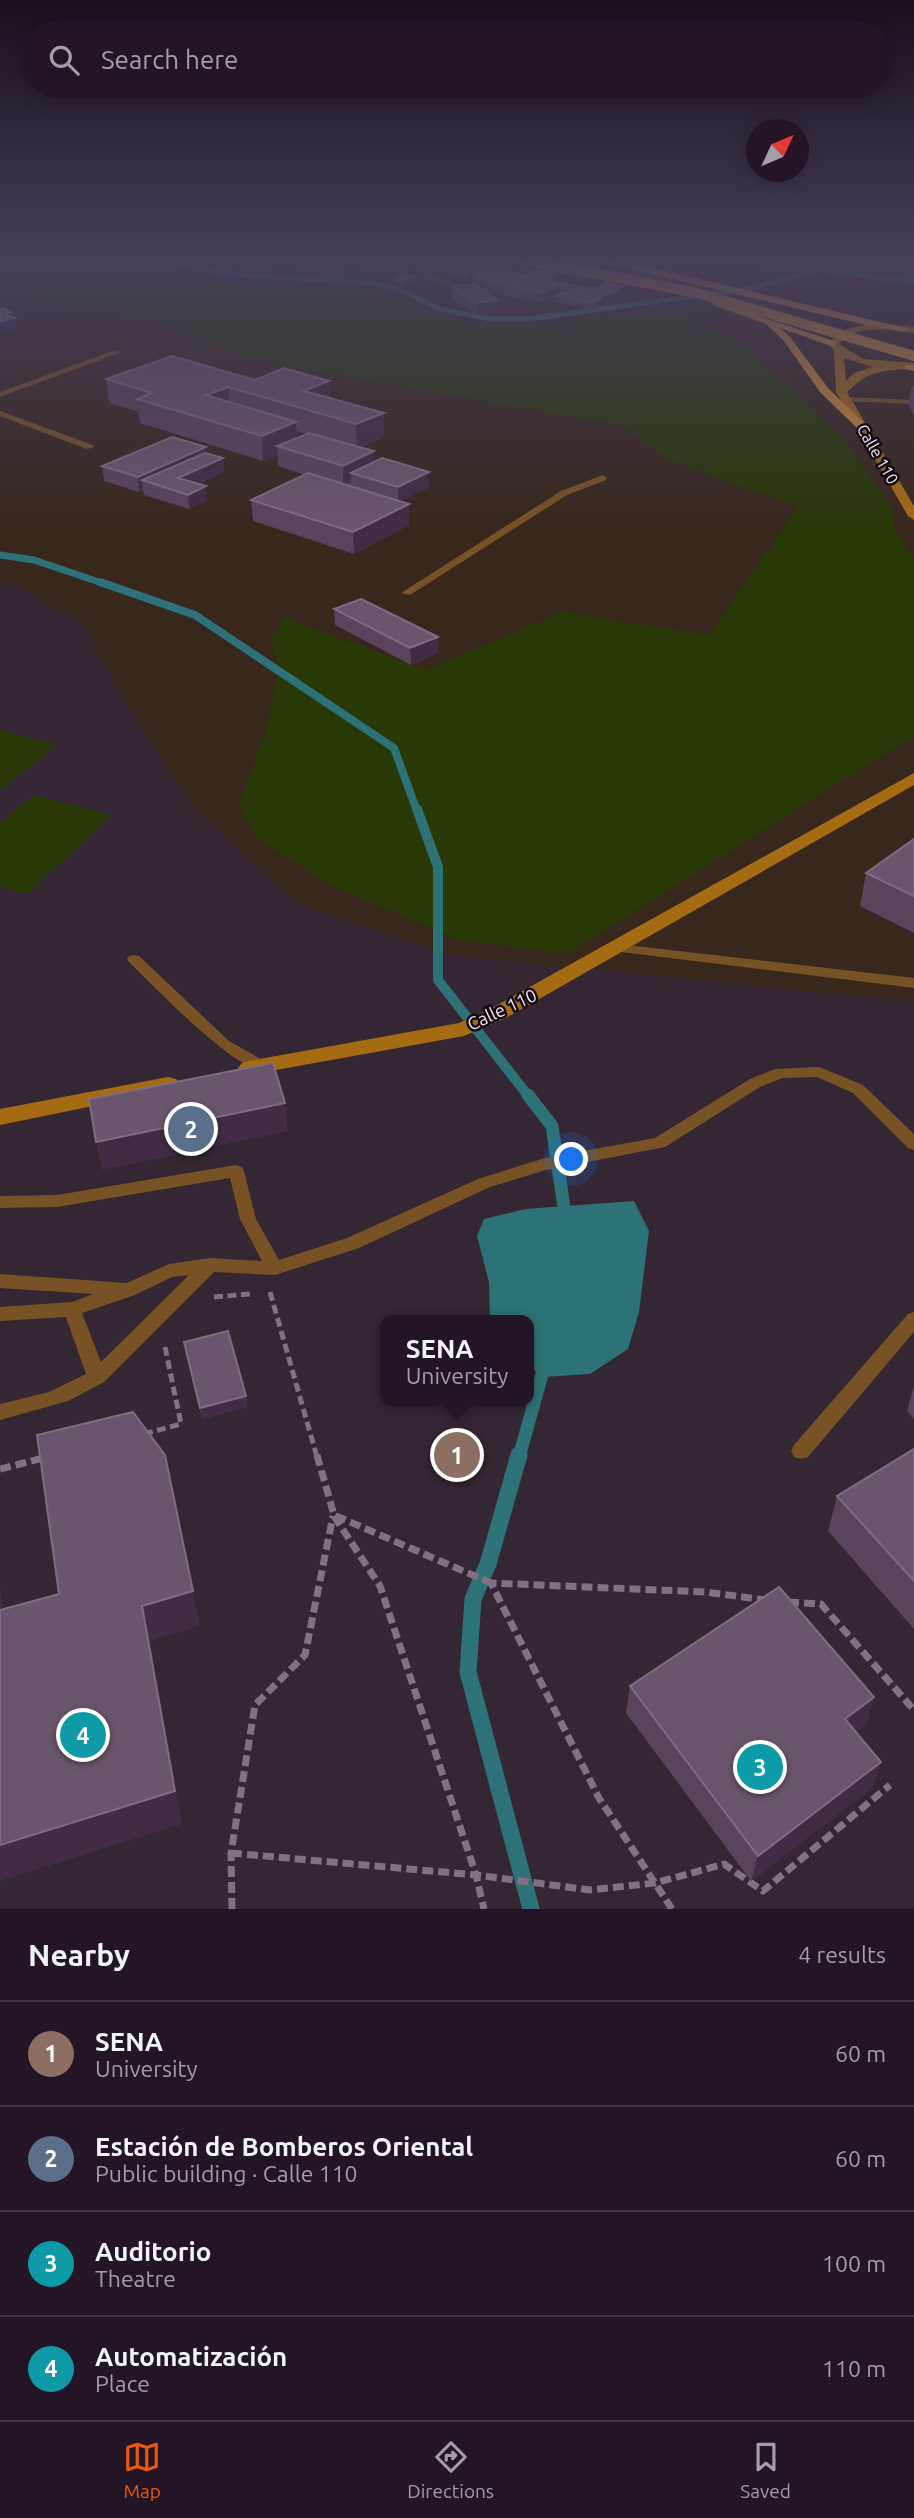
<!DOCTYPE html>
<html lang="en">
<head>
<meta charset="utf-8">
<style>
  :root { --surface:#231426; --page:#2b1d2e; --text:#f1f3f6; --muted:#a39ea7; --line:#403343; --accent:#ea580c }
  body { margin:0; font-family:Ubuntu,sans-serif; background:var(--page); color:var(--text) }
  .compass { position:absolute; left:746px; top:119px; width:63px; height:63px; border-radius:50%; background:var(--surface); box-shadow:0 4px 18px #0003; rotate:46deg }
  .you { position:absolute; left:572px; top:1160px; width:24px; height:24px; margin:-18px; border:5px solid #fff; border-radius:50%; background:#1a73e8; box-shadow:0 0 0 10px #1a73e833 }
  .badge { display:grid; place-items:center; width:46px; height:46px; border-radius:50%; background:var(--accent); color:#fff; font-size:23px; font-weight:700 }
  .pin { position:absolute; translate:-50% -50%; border:4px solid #fff; box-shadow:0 2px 7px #0006 }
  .popup { position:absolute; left:380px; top:1315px; width:154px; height:91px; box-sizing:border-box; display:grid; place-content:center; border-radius:14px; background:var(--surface); filter:drop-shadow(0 2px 5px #0005); font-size:23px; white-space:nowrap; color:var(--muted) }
  .popup b { font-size:26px; color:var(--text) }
  .popup::after { content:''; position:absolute; left:50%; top:100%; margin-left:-14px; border:14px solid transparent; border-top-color:var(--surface) }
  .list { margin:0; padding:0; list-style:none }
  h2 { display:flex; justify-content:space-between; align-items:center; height:91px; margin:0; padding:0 28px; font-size:30px }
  h2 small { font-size:23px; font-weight:400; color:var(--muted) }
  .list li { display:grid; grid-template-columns:46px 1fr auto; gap:21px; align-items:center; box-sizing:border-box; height:105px; padding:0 28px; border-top:2px solid var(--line) }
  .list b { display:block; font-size:26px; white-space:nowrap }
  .list p { margin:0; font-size:23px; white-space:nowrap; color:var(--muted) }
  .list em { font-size:23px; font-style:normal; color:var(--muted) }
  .icon { flex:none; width:38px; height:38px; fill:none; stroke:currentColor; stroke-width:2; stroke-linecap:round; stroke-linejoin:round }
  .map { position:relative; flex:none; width:914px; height:1909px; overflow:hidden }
  .search { position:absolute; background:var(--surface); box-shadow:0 4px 18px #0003; left:21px; right:21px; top:21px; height:77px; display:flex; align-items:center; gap:18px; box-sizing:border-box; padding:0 24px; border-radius:38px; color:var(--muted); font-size:26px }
  .sheet { height:511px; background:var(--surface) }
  nav { display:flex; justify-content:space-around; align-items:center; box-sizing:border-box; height:98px; border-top:2px solid var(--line); background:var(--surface); font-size:19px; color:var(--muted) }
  nav a { display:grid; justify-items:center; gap:4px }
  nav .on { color:var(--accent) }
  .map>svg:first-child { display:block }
  .industrial { fill:#37271d; fill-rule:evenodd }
  .education { fill:#342632; fill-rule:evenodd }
  .green { fill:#293807 }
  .water { fill:#2d7276 }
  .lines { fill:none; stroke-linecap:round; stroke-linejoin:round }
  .stream-far5 { stroke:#2d7276; stroke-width:5 }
  .stream-far4 { stroke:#2d7276; stroke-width:7 }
  .stream-far3 { stroke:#2d7276; stroke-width:8 }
  .stream-far2 { stroke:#2d7276; stroke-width:10 }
  .stream-far1 { stroke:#2d7276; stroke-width:13 }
  .stream { stroke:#2d7276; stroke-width:17 }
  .path-far1 { stroke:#827084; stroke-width:5; stroke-dasharray:9 4.5; stroke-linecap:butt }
  .path { stroke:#827084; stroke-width:7; stroke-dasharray:11 5; stroke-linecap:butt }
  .service { fill:#775224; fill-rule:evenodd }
  .minor { fill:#775224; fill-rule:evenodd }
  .secondary { fill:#a56b13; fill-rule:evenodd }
  .trunk { fill:#ce8c32; fill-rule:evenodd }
  .trunk-bridge { stroke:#ce8c32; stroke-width:10 }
  .wall { fill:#59445c; fill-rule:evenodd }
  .shaded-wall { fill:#412c44 }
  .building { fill:#6a566c; stroke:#7f6c82; stroke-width:2 }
  .labels { text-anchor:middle; stroke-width:5; stroke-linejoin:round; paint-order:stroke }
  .far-street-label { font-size:16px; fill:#f5e7f6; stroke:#120a13 }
  .street-label { font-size:18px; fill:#f5e7f6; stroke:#120a13 }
</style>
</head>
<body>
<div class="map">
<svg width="914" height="1909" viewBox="0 0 914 1909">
  <rect width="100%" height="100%" fill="#2f1b32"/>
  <path class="industrial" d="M0 260H773L793 276 819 270 914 282V1909H0ZM385 1320H529V1401H385Z"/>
  <path class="education" d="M0 582 13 584 82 623 122 698 191 806 298 904 449 955 914 1002V1909H0ZM385 1320H529V1401H385Z"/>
  <g class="green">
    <path d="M0 260H131L243 286H357L386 290 415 299 428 312 470 322 523 325 678 309 741 341 836 430 890 503 896 531 914 559V736L567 954 461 940 331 886 258 839 238 805 265 734 278 672 271 639 285 618 426 670 562 612 709 635 798 507 667 459 624 426 241 358 167 325 0 293Z"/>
    <path d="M698 260H914V282L819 270 793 276 757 266H731Z"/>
    <path d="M0 730 57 745 0 790Z"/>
    <path d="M33 795 112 815 27 894 0 887V823Z"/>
  </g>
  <path class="water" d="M634 1201 649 1231 639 1312 628 1349 590 1374 542 1377 529 1366V1320H490L489 1282 477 1236 484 1219 525 1209Z"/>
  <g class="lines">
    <path class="stream-far5" d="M154 260 228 274 371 283 396 288 440 309 490 319H529L753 288 819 270 914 282"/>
    <path class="stream-far4" d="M0 555 34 560 105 584"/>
    <path class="stream-far3" d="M100 582 195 615 394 748 417 811"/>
    <path class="stream-far2" d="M417 809 438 867V980L529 1097"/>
    <g class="stream-far1">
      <path d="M528 1095 552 1126 566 1221"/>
      <path d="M519 1457 545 1364"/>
    </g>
    <path class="stream" d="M519 1455 488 1564 473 1599 468 1672 531 1909"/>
    <g class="path-far1">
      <path d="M270 1292 317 1457"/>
      <path d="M214 1297 250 1294"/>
      <path d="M144 1434 181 1424 165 1347"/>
    </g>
    <g class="path">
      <path d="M317 1455 334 1515 491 1583"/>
      <path d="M0 1469 43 1458"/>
      <path d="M334 1516 380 1586 476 1875 484 1909"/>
      <path d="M788 1602 821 1604 914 1710"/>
      <path d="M231 1853 476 1875 590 1890 655 1883 724 1864 763 1891 890 1785"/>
      <path d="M232 1909 231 1853 255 1705 305 1655 333 1516"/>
      <path d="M672 1909 599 1798 491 1583 706 1592 765 1600"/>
    </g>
    <g class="service">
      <path d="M619 260H628L657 269 654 271Z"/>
      <path d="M115 350 122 352 0 397V392Z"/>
      <path d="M846 397 914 400V404L843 401 842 399Z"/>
      <path d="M0 411 93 445 94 447 87 449 0 416Z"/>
      <path d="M603 475 607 478 606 480 567 495 410 595 401 593 561 491Z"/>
      <path d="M618 944 914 978V988L613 951 611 948Z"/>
      <path d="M134 955 139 956 229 1041 266 1062 269 1066 266 1070C240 1077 151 983 129 962L127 959 129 956Z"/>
      <path d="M819 1067 863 1085 914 1134V1150L908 1148 853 1093 817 1077 782 1078 760 1087 665 1147 546 1170 490 1187 359 1248 275 1275 214 1272 104 1382 68 1401 0 1420V1404L49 1392 86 1374 66 1317 0 1321V1307L72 1302 93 1294 0 1288V1274L127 1283 169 1264 210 1258 262 1261 240 1219 230 1178 57 1207 0 1208V1196L57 1195 236 1165 242 1167 244 1171 256 1219 279 1260 347 1238 478 1179 545 1158 655 1138 750 1079 775 1069ZM189 1275 101 1362 82 1313 135 1295 172 1277Z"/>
      <path d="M914 1312V1332L808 1457 801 1459 794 1457 791 1451 794 1445 908 1314Z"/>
    </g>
    <path class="minor" d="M431 260H439L429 272 431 275 473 289V293L425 279 421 272Z"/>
    <g class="secondary">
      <path d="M883 324 914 327V333C893 330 853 323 839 344L863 359 914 363V369C884 370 869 370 847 392L914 506V520L908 516 836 392 834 350 829 344C841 326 862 325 883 324ZM844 358 873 367 854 373 846 381Z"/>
      <path d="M914 773V785L506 1018 464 1036 249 1075 242 1073 238 1068 242 1063 249 1061 459 1023 492 1008Z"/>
      <path d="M168 1077 176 1079 179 1084 176 1089 0 1125V1109Z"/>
    </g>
    <g class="trunk">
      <path d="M502 260H517L578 273 574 276Z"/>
      <path d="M592 260H608L674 273 910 329 905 332 866 325Z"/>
      <path d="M713 301 837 342 834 347 780 328 790 337 828 388 865 424V428H857L820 392 784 341 766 324 713 305Z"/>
      <path d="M905 365H914V371L905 369Z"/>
    </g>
    <path class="trunk-bridge" d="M552 265 698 293 914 356"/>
  </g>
  <g class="wall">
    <path d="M204 260H278V262L265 268 219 262V260L215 262Z"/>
    <path d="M294 260 353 262 331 277 318 276V270L320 268 294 265Z"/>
    <path d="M358 260H422L406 267 400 266V268L381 274 367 272V266L377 262Z"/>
    <path d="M462 260H508V268L503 272 527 276V275L555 278 551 282 584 290 599 288V287L623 286V292L600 303V305L592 309 555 302V298L543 303 485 292 498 300V312L477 315 452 299V287L484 291V285L473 283V277L491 275V277L493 274 472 272V276L467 280 454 278V275L432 271V265L461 269Z"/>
    <path d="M394 277H415V283L404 286 394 283Z"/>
    <path d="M106 379 329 381 330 398 384 437 361 447 374 451V462L429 472V487L400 501 409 504V525L354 554 253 521 251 500 305 475 278 466V455L263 461 140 423 139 412 109 403ZM297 431 306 434 297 438Z"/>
    <path d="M912 385 914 386V415L908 404Z"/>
    <path d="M206 447 207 454 223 458 224 472 198 484 207 501 189 509 144 495 143 490 139 492 104 481 102 466Z"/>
    <path d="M334 609 438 637V653L411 665 335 625Z"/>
    <path d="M914 839V933L860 906 866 873Z"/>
    <path d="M184 1342 246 1396 247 1407 202 1419Z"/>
    <path d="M914 1385V1419L907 1411Z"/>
    <path d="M914 1449V1629L828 1531 837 1496Z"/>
    <path d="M630 1686 874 1697 866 1724 856 1731 881 1762 872 1788 751 1881 626 1713Z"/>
  </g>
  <g class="shaded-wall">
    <path d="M265 260H278V262L265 268Z"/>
    <path d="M348 260H353V262L331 277 330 271Z"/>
    <path d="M406 260H422L406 267Z"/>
    <path d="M505 260H508V268L499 275 500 264Z"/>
    <path d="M400 262V268L381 274V268Z"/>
    <path d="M473 270 472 276 467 280V274Z"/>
    <path d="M556 272 555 278 550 283V277Z"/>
    <path d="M415 277V283L404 286V280Z"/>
    <path d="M561 284 560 296H555V298L543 303V292Z"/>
    <path d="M623 286V292L614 296 615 290Z"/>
    <path d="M614 291 613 297 600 303V305L592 309V303L600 299V297Z"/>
    <path d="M498 300V312L477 315V303Z"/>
    <path d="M11 312 12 318H15L17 330 0 334V322L3 314Z"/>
    <path d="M329 381 330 404 304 391Z"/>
    <path d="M228 387 230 411 206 395Z"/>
    <path d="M384 413V437L357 449 356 424Z"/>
    <path d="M296 422 298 446H277L278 455 263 461 262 436Z"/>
    <path d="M206 447 208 461 142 480 143 490 139 492 138 477Z"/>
    <path d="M374 451 375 471 351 473V482L343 486V466Z"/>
    <path d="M223 458 224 472 180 492 178 478Z"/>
    <path d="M429 472V487L399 502 398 487Z"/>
    <path d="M206 486 207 501 189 509 188 495Z"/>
    <path d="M409 504V525L354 554 353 532Z"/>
    <path d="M438 637V653L411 665 410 648Z"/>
    <path d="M285 1103 288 1131 102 1170 96 1142Z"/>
    <path d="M246 1396 247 1407 202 1419 200 1408Z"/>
    <path d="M0 1585 6 1647 0 1628Z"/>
    <path d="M193 1591 200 1626 150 1641 182 1824 0 1881V1845L142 1606Z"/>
    <path d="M874 1697 866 1724 837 1746 845 1719Z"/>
    <path d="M881 1762 872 1788 751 1881 758 1856Z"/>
  </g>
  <g class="building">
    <path d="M296 260H348L330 271 318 270 326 263Z"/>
    <path d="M384 260 400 262 381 268 367 266Z"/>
    <path d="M461 260H505L500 264Z"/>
    <path d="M432 262 460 266 455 269 432 265Z"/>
    <path d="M460 269 473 270 467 274 454 272Z"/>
    <path d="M533 270 556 272 550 277 527 275Z"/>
    <path d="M499 271 539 279H537L502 272 497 275 493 274Z"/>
    <path d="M502 272 561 284 543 292 484 280Z"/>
    <path d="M480 273 491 275 484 279 473 277Z"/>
    <path d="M404 274 415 277 404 280 394 277Z"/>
    <path d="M563 283 584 288 576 291 561 287 560 284Z"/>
    <path d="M608 283 623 286 615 290 599 287Z"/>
    <path d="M473 284 498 300 477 303 452 287Z"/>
    <path d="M591 287 614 291 600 297 578 293Z"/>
    <path d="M564 292 601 299 592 303 555 296Z"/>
    <path d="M3 308 11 312 3 314 15 318 0 322V309Z"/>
    <path d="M172 356 255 380 284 368 329 381 304 391 384 413 356 424 228 387 206 395 296 422 262 436 137 399 152 393 106 379Z"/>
    <path d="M309 433 374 451 343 466 277 446Z"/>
    <path d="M172 437 206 447 138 477 102 466Z"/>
    <path d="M205 453 223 458 178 478 206 486 188 495 142 480Z"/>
    <path d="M382 458 429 472 398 487 351 473Z"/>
    <path d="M308 473 409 504 353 532 251 500Z"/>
    <path d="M361 599 438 637 410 648 334 609Z"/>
    <path d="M914 839V896L866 873Z"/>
    <path d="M273 1063 285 1103 96 1142 89 1099Z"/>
    <path d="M228 1331 246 1396 200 1408 184 1342Z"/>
    <path d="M133 1412 165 1455 193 1591 142 1606 175 1791 0 1845V1610L59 1594 37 1435Z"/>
    <path d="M914 1449V1581L837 1496Z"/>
    <path d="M779 1587 874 1697 845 1719 881 1762 758 1856 630 1686Z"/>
  </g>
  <linearGradient id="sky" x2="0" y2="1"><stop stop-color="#1a0f1c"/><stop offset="0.49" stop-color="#473f5a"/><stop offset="1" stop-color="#473f5a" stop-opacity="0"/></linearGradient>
  <rect width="914" height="527" fill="url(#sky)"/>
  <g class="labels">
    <g class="far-street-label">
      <text transform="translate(878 454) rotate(60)" y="6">Calle 110</text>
    </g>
    <g class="street-label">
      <text transform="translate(502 1010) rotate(-25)" y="6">Calle 110</text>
    </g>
  </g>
</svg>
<svg class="compass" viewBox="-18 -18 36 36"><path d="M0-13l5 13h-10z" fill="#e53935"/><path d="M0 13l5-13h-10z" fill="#a39ea7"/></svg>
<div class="you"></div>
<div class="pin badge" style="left:457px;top:1455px;background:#8d6e63">1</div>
<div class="popup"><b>SENA</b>University</div>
<div class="pin badge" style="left:191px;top:1129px;background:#5c6f8a">2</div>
<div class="pin badge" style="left:760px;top:1767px;background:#0f9aa8">3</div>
<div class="pin badge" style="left:83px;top:1735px;background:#0f9aa8">4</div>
<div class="search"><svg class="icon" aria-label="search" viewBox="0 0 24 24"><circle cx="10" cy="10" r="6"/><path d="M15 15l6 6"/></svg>Search here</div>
</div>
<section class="sheet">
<h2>Nearby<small>4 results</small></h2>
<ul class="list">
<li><span class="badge" style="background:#8d6e63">1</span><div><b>SENA</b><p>University</p></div><em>60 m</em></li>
<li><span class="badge" style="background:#5c6f8a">2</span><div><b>Estación de Bomberos Oriental</b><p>Public building · Calle 110</p></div><em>60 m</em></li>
<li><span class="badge" style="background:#0f9aa8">3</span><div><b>Auditorio</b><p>Theatre</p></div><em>100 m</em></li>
<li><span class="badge" style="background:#0f9aa8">4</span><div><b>Automatización</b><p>Place</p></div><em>110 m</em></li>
</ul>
</section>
<nav>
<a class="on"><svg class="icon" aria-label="map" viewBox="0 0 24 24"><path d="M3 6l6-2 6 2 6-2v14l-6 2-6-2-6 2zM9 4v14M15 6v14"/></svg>Map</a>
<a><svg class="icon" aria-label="directions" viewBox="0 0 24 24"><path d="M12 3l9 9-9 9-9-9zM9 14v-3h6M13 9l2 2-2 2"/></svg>Directions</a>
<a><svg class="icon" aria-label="saved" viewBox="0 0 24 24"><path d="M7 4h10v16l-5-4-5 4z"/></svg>Saved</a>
</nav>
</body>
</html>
